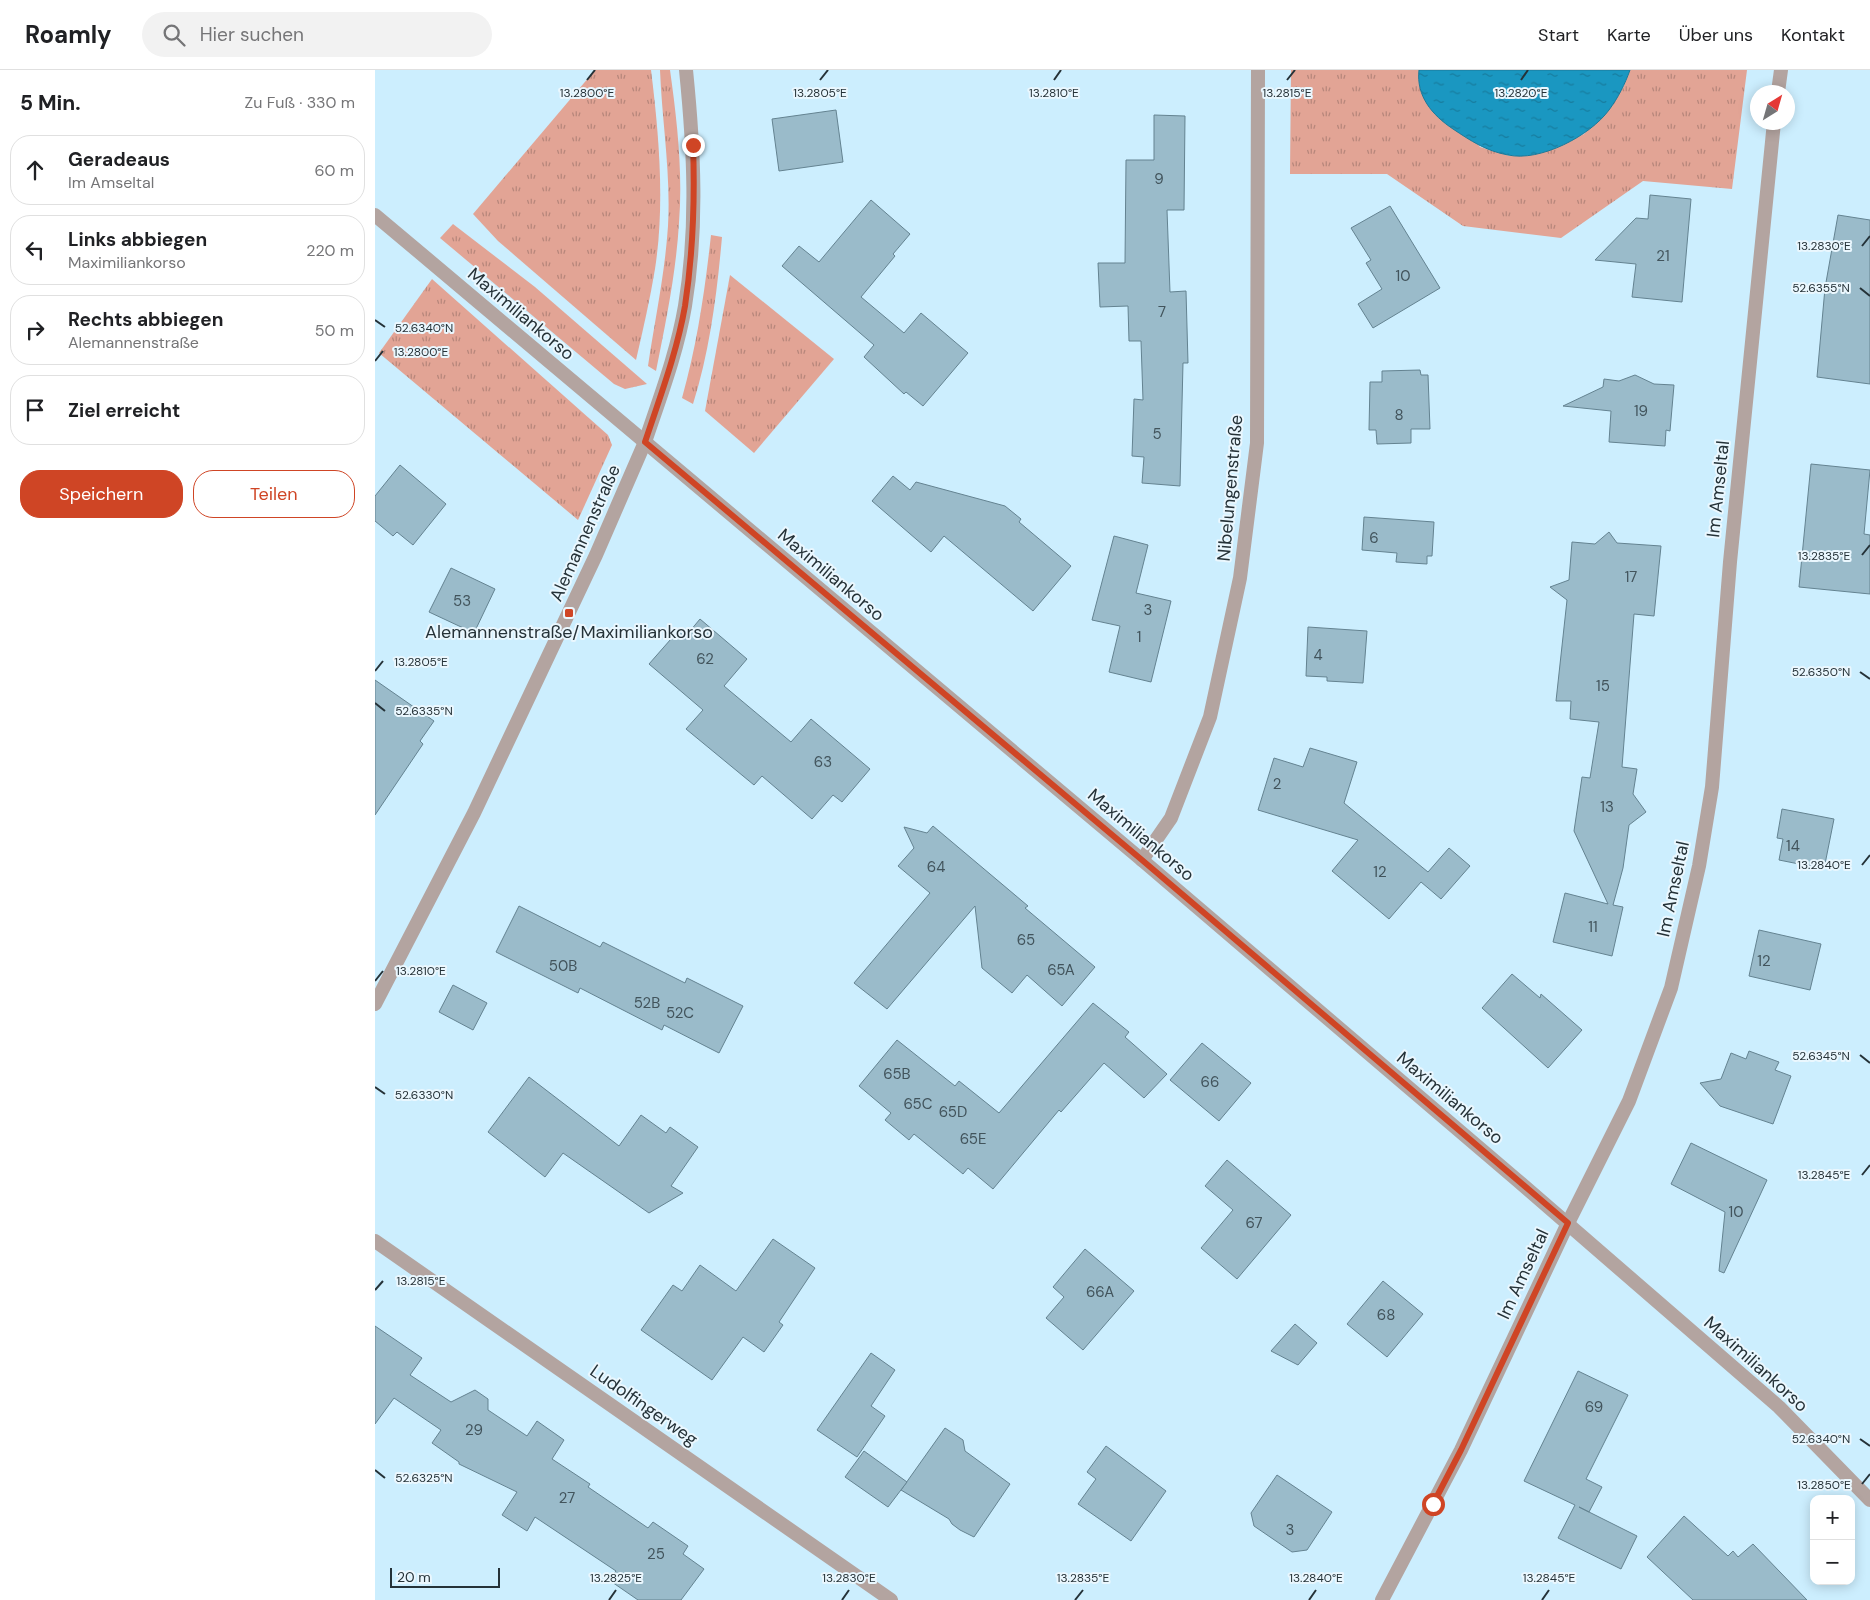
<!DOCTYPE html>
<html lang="de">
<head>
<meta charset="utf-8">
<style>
  :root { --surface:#fff; --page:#f2f2f2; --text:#202124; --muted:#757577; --line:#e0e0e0; --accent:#cf4525 }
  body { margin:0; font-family:"DM Sans",sans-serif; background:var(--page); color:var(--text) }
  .controls { position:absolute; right:15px; bottom:15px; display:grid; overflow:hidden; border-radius:10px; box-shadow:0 2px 12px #0003 }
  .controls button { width:45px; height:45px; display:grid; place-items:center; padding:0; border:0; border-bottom:1px solid var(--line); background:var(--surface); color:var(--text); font:25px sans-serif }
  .compass { position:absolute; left:1375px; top:15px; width:45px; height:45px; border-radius:50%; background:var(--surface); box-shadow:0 2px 12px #0003; rotate:37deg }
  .scale { position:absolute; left:15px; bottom:12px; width:110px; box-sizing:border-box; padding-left:5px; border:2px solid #253238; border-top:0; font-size:14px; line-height:18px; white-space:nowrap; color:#253238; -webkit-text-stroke:4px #eaf7fe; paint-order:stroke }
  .stop { position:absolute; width:15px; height:15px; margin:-11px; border:4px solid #cf4525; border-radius:50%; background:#fff }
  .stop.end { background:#cf4525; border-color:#fff; box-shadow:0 1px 5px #0008 }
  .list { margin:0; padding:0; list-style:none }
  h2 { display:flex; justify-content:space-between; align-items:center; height:65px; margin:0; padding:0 20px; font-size:21px }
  h2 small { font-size:16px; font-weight:400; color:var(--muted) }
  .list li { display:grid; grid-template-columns:32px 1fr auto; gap:15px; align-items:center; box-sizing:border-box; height:70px; margin:0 10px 10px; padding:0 10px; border:1px solid var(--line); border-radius:20px }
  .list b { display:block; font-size:19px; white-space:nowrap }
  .list p { margin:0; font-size:16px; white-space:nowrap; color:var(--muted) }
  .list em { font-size:16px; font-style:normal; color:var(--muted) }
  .actions { display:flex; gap:10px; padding:15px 20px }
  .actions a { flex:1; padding:11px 0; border:1px solid var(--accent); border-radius:20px; text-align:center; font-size:18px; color:var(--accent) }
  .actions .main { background:var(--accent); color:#fff }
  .icon { flex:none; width:28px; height:28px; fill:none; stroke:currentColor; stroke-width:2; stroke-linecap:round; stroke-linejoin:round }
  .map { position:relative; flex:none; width:1495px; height:1530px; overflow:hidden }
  header { display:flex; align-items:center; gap:30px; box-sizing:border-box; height:70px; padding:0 25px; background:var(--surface); border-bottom:1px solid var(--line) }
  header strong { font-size:24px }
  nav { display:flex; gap:28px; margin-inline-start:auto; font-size:18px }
  .search { width:350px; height:45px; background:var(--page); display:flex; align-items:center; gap:12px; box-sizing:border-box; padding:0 18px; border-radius:28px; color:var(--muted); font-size:19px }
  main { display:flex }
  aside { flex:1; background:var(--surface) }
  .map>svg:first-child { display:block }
  .grass { fill:url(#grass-tufts) }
  .water { fill:url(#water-ripples); stroke:#1d7998 }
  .building { fill:#9abbca; stroke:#648391 }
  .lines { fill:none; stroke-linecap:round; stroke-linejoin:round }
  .minor { stroke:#b3a4a0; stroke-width:14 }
  .tertiary { stroke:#b3a4a0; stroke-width:14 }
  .route { stroke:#cf4525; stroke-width:6 }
  .ticks { fill:none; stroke:#253238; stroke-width:2 }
  .poi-dot { fill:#cf4525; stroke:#eaf7fe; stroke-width:2 }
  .labels { text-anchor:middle; stroke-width:4; stroke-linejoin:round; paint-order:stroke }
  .number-label { font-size:15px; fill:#42545c }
  .street-label { font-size:18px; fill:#253238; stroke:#eaf7fe }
  .poi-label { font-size:18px; fill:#253238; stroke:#eaf7fe }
  .ticks-label { font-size:12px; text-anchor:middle; fill:#253238; stroke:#eaf7fe; stroke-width:4; stroke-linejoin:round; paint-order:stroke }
</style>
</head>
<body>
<header>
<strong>Roamly</strong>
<div class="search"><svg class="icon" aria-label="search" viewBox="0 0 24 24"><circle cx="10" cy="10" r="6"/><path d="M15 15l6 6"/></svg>Hier suchen</div>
<nav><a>Start</a><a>Karte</a><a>Über uns</a><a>Kontakt</a></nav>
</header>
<main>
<aside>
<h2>5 Min.<small>Zu Fuß · 330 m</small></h2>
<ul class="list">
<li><svg class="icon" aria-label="ahead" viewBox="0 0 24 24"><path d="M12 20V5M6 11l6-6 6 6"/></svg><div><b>Geradeaus</b><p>Im Amseltal</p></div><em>60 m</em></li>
<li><svg class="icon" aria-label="left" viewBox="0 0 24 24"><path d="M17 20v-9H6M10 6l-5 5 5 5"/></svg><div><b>Links abbiegen</b><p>Maximiliankorso</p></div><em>220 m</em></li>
<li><svg class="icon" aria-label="right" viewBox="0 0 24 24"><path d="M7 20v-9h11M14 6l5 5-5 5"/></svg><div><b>Rechts abbiegen</b><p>Alemannenstraße</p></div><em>50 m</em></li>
<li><svg class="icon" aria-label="arrive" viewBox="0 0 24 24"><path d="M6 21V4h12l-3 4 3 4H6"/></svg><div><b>Ziel erreicht</b></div></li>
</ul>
<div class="actions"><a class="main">Speichern</a><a>Teilen</a></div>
</aside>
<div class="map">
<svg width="1495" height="1530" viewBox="0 0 1495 1530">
  <defs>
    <pattern id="grass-tufts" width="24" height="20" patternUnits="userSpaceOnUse" patternTransform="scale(1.25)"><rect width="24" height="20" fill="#e2a495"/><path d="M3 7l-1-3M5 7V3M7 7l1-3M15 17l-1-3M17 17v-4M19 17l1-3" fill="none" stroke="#b7867b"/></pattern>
    <pattern id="water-ripples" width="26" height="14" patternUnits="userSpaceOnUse" patternTransform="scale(1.25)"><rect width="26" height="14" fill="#1a97c1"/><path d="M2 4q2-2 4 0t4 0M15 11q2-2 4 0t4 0" fill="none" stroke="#177c9e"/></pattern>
  </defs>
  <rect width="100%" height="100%" fill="#cceefe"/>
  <g class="grass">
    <path d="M220 0H276C284 65 290 134 280 199 275 229 268 260 261 290L123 171 98 144Z"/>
    <path d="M285 0H295C302 50 308 102 304 153 301 203 291 251 281 301L273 296C280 249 290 203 293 156 296 104 287 52 285 0Z"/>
    <path d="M916 0H1044V5L1105 77 1135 86 1156 85 1177 79 1209 64 1248 18 1255 0H1372L1357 119 1268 111 1186 168 1088 156 1012 104H915Z"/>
    <path d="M78 154 160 217 272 314 250 319 239 314 65 168Z"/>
    <path d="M336 165 347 167C342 223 335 280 318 334L307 328C322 275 330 220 336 165Z"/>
    <path d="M355 205 459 289 379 383 330 341Z"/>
    <path d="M57 209 233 365 237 375 203 450 4 283Z"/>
  </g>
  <path class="water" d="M1044 0H1255C1250 14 1243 28 1234 40 1215 66 1165 92 1133 85 1111 81 1096 71 1078 59 1057 45 1041 26 1044 0Z"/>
  <g class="building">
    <path d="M461 40 468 92 404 101 397 49Z"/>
    <path d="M779 45 810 46 809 140H792L795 222 811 221 813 293H808L805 416 767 413 769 387 757 386 759 329 768 330 766 271H754L753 236 725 237 723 193H750L751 90H779Z"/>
    <path d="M1275 125 1316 129 1307 232 1257 227 1261 194 1220 190 1261 148 1273 149Z"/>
    <path d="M496 130 535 164 518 184 520 186 486 227 529 263 546 243 593 283 548 336 531 322 529 324 489 287 499 275 407 196 424 176 444 192Z"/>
    <path d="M1015 136 1065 218 998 258 983 234 1007 219 991 193 996 190 976 158Z"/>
    <path d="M1463 145 1495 150V314L1442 307 1450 218Z"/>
    <path d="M1045 300 1046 305H1053L1055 359H1036V373L1002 374 1001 360H994L995 312H1007V301Z"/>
    <path d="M1260 305 1279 314 1299 315 1295 361 1291 360 1290 376 1234 372 1236 341 1188 336 1228 317 1229 309 1244 311Z"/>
    <path d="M1436 394 1495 400 1489 464 1495 465V524L1424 517Z"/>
    <path d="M25 395 71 434 38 475 22 462 18 466 0 451V426Z"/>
    <path d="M518 406 535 420 541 412 630 436 646 449 644 452 696 496 658 541 569 466 556 482 497 431Z"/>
    <path d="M989 447 1059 452 1057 486H1052V494L1021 492 1022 483 987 480Z"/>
    <path d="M1234 462 1242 473 1286 476 1279 546 1259 544 1247 697 1262 699 1258 724 1271 742 1254 755 1248 798 1238 835 1248 837 1237 886 1178 872 1190 823 1233 834 1199 761 1207 707 1215 708 1224 652 1195 649 1196 631H1181L1192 530 1175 517 1194 510 1197 472 1220 474Z"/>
    <path d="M739 466 773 475 761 523 796 531 776 612 734 602 745 556 717 550Z"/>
    <path d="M76 498 120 519 99 563 54 542Z"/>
    <path d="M325 549 372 589 349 616 416 672 436 649 495 699 467 732 458 725 437 749 387 706 379 715 311 659 328 640 274 594 303 561 310 567Z"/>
    <path d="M933 557 992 561 988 613 952 611V607L931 606Z"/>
    <path d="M0 610 59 651 45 671 48 674 0 745Z"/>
    <path d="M935 678 982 692 969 733 1053 802 1074 778 1095 796 1066 829 1046 812 1014 849 957 801 983 770 883 740 899 688 928 697Z"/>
    <path d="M1407 739 1459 749 1449 799 1404 790 1408 769 1402 768Z"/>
    <path d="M558 756 653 836 650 838 720 897 687 936 652 905 637 923 607 898 600 836 512 939 479 913 555 823 523 796 539 778 529 757 552 763Z"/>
    <path d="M144 836 225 877 228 872 310 913 312 908 368 936 344 983 289 955 287 960 205 918 203 923 121 882Z"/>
    <path d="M1384 860 1446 874 1435 920 1374 906Z"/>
    <path d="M1137 904 1165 928 1166 924 1207 960 1173 998 1107 938Z"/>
    <path d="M78 915 112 933 98 960 64 942Z"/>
    <path d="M718 933 754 962 750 967 792 1004 769 1028 729 993 686 1042 684 1040 618 1119 593 1098 588 1104 539 1064 534 1070 510 1050 516 1043 484 1016 522 970 580 1016 584 1011 624 1043Z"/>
    <path d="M827 973 876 1013 844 1051 795 1010Z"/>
    <path d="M1374 981 1404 992 1400 1000 1416 1006 1398 1054 1345 1036 1325 1013 1346 1009 1356 983 1371 989Z"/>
    <path d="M154 1007 244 1076 266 1045 291 1063 295 1057 323 1077 296 1116 308 1123 274 1143 188 1083 170 1107 113 1062Z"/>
    <path d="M1316 1073 1392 1110 1349 1203 1344 1201 1350 1142 1296 1114Z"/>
    <path d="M852 1090 916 1145 862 1209 826 1178 858 1140 830 1116Z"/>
    <path d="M398 1169 440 1198 404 1252 408 1255 389 1282 368 1267 337 1310 266 1260 298 1215 307 1221 325 1195 361 1221Z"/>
    <path d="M710 1179 759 1221 708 1280 671 1248 689 1227 678 1217Z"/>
    <path d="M1008 1211 1048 1244 1012 1287 972 1254Z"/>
    <path d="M920 1254 942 1273 923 1295 896 1281Z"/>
    <path d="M0 1256 47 1288 35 1305 76 1332 100 1320 113 1329V1340L152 1366 162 1351 189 1370 177 1389 215 1414 213 1417 273 1458 278 1452 313 1476 308 1484 329 1499 306 1530H263L234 1510 241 1501 160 1447 152 1461 127 1445 142 1422 84 1394V1392L57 1373 66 1360 19 1328 0 1354Z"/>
    <path d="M496 1283 520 1300 496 1336 510 1346 482 1387 442 1360Z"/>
    <path d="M1203 1301 1253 1325 1211 1409 1227 1417 1214 1442 1204 1437 1262 1466 1246 1499 1183 1468 1200 1435 1149 1411Z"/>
    <path d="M570 1358 588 1370 590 1381 635 1414 599 1467 585 1460 577 1454 574 1449 526 1420Z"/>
    <path d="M731 1376 791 1421 756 1471 703 1434 721 1409 712 1402Z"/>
    <path d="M489 1381 532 1412 513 1437 470 1407Z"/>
    <path d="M902 1405 957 1442 932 1480 917 1482 879 1456 876 1443Z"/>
    <path d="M1309 1446 1353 1486 1358 1481 1363 1487 1378 1474 1432 1530H1318L1272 1487Z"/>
  </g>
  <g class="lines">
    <g class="minor">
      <path d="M1403 22 1406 0"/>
      <path d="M270 372C285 327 302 283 310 236 323 157 319 79 311 0"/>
      <path d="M767 790 796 748 835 647 865 508 882 373 883 0"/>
      <path d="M0 1171 516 1530"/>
      <path d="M1007 1530 1086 1380 1193 1153 1254 1031 1296 918 1324 796 1337 717 1355 492 1399 52"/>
    </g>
    <g class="tertiary">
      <path d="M0 145 767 790 1142 1110 1404 1337 1495 1430"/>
      <path d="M0 934 99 743 221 485 270 372"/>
    </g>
  </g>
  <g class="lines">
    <path class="route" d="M318 75C320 129 318 183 310 236 302 282 285 327 270 372L767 790 1193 1153 1086 1380 1058 1434"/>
  </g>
  <path class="ticks" d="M212 10 220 0M445 10 453 0M679 10 686 0M912 10 920 0M1146 10 1153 0M1487 176 1495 166M1485 218 1495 226M0 250 10 257M0 291 8 281M1487 485 1495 475M0 601 8 591M1485 602 1495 609M0 633 10 641M1487 795 1495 785M0 911 8 901M1485 985 1495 993M0 1017 10 1024M1487 1105 1495 1095M0 1220 8 1211M1485 1369 1495 1376M0 1400 10 1408M1487 1414 1495 1404M234 1530 241 1520M467 1530 474 1520M700 1530 708 1520M934 1530 941 1520M1167 1530 1174 1520"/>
  <rect class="poi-dot" x="189" y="538" width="10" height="10" rx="2.5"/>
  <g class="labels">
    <g class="number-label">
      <text x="784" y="114">9</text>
      <text x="1288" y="191">21</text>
      <text x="1028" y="211">10</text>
      <text x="787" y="247">7</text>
      <text x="1266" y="346">19</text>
      <text x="1024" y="350">8</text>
      <text x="782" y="369">5</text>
      <text x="999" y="473">6</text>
      <text x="1256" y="512">17</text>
      <text x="87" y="536">53</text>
      <text x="773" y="545">3</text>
      <text x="764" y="572">1</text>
      <text x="943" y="590">4</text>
      <text x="330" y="594">62</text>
      <text x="1228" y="621">15</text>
      <text x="448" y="697">63</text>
      <text x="902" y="719">2</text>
      <text x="1232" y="742">13</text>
      <text x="1418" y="781">14</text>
      <text x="561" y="802">64</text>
      <text x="1005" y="807">12</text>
      <text x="1218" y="862">11</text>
      <text x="651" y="875">65</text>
      <text x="1389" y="896">12</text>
      <text x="188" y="901">50B</text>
      <text x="686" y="905">65A</text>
      <text x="272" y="938">52B</text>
      <text x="305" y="948">52C</text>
      <text x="522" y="1009">65B</text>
      <text x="835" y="1017">66</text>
      <text x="543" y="1039">65C</text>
      <text x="578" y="1047">65D</text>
      <text x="598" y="1074">65E</text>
      <text x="1361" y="1147">10</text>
      <text x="879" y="1158">67</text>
      <text x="725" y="1227">66A</text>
      <text x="1011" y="1250">68</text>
      <text x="1219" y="1342">69</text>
      <text x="99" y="1365">29</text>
      <text x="192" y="1433">27</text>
      <text x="915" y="1465">3</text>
      <text x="281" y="1489">25</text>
    </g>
    <g class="street-label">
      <text transform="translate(146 244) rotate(40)" y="6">Maximiliankorso</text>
      <text transform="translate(855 418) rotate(-85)" y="6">Nibelungenstraße</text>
      <text transform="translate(1343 419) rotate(-84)" y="6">Im Amseltal</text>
      <text transform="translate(210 463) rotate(-66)" y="6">Alemannenstraße</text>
      <text transform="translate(456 505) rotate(40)" y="6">Maximiliankorso</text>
      <text transform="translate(766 765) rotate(40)" y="6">Maximiliankorso</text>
      <text transform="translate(1298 819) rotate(-78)" y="6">Im Amseltal</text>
      <text transform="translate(1075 1028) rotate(40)" y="6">Maximiliankorso</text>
      <text transform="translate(1148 1204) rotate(-65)" y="6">Im Amseltal</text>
      <text transform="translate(1381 1294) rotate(42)" y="6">Maximiliankorso</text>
      <text transform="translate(269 1335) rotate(35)" y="6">Ludolfingerweg</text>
    </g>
    <g class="poi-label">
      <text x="194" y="568">Alemannenstraße/Maximiliankorso</text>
    </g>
  </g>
  <g class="ticks-label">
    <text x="212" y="27">13.2800°E</text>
    <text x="445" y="27">13.2805°E</text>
    <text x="679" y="27">13.2810°E</text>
    <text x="912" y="27">13.2815°E</text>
    <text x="1146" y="27">13.2820°E</text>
    <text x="1449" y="180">13.2830°E</text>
    <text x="1446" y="222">52.6355°N</text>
    <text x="49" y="262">52.6340°N</text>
    <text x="46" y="286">13.2800°E</text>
    <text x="1449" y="490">13.2835°E</text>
    <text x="46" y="596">13.2805°E</text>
    <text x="1446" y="606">52.6350°N</text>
    <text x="49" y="645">52.6335°N</text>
    <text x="1449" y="799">13.2840°E</text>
    <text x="46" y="905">13.2810°E</text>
    <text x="1446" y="990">52.6345°N</text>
    <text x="49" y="1029">52.6330°N</text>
    <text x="1449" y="1109">13.2845°E</text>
    <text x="46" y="1215">13.2815°E</text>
    <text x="1446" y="1373">52.6340°N</text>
    <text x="49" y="1412">52.6325°N</text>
    <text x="1449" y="1419">13.2850°E</text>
    <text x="241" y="1512">13.2825°E</text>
    <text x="474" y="1512">13.2830°E</text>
    <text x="708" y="1512">13.2835°E</text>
    <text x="941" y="1512">13.2840°E</text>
    <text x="1174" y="1512">13.2845°E</text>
  </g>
</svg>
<div class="controls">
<button>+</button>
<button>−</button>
</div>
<svg class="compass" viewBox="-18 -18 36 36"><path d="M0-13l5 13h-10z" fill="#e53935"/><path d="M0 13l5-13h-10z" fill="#757577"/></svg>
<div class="scale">20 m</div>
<div class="stop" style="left:1058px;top:1434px"></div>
<div class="stop end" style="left:318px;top:75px"></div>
</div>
</main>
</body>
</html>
